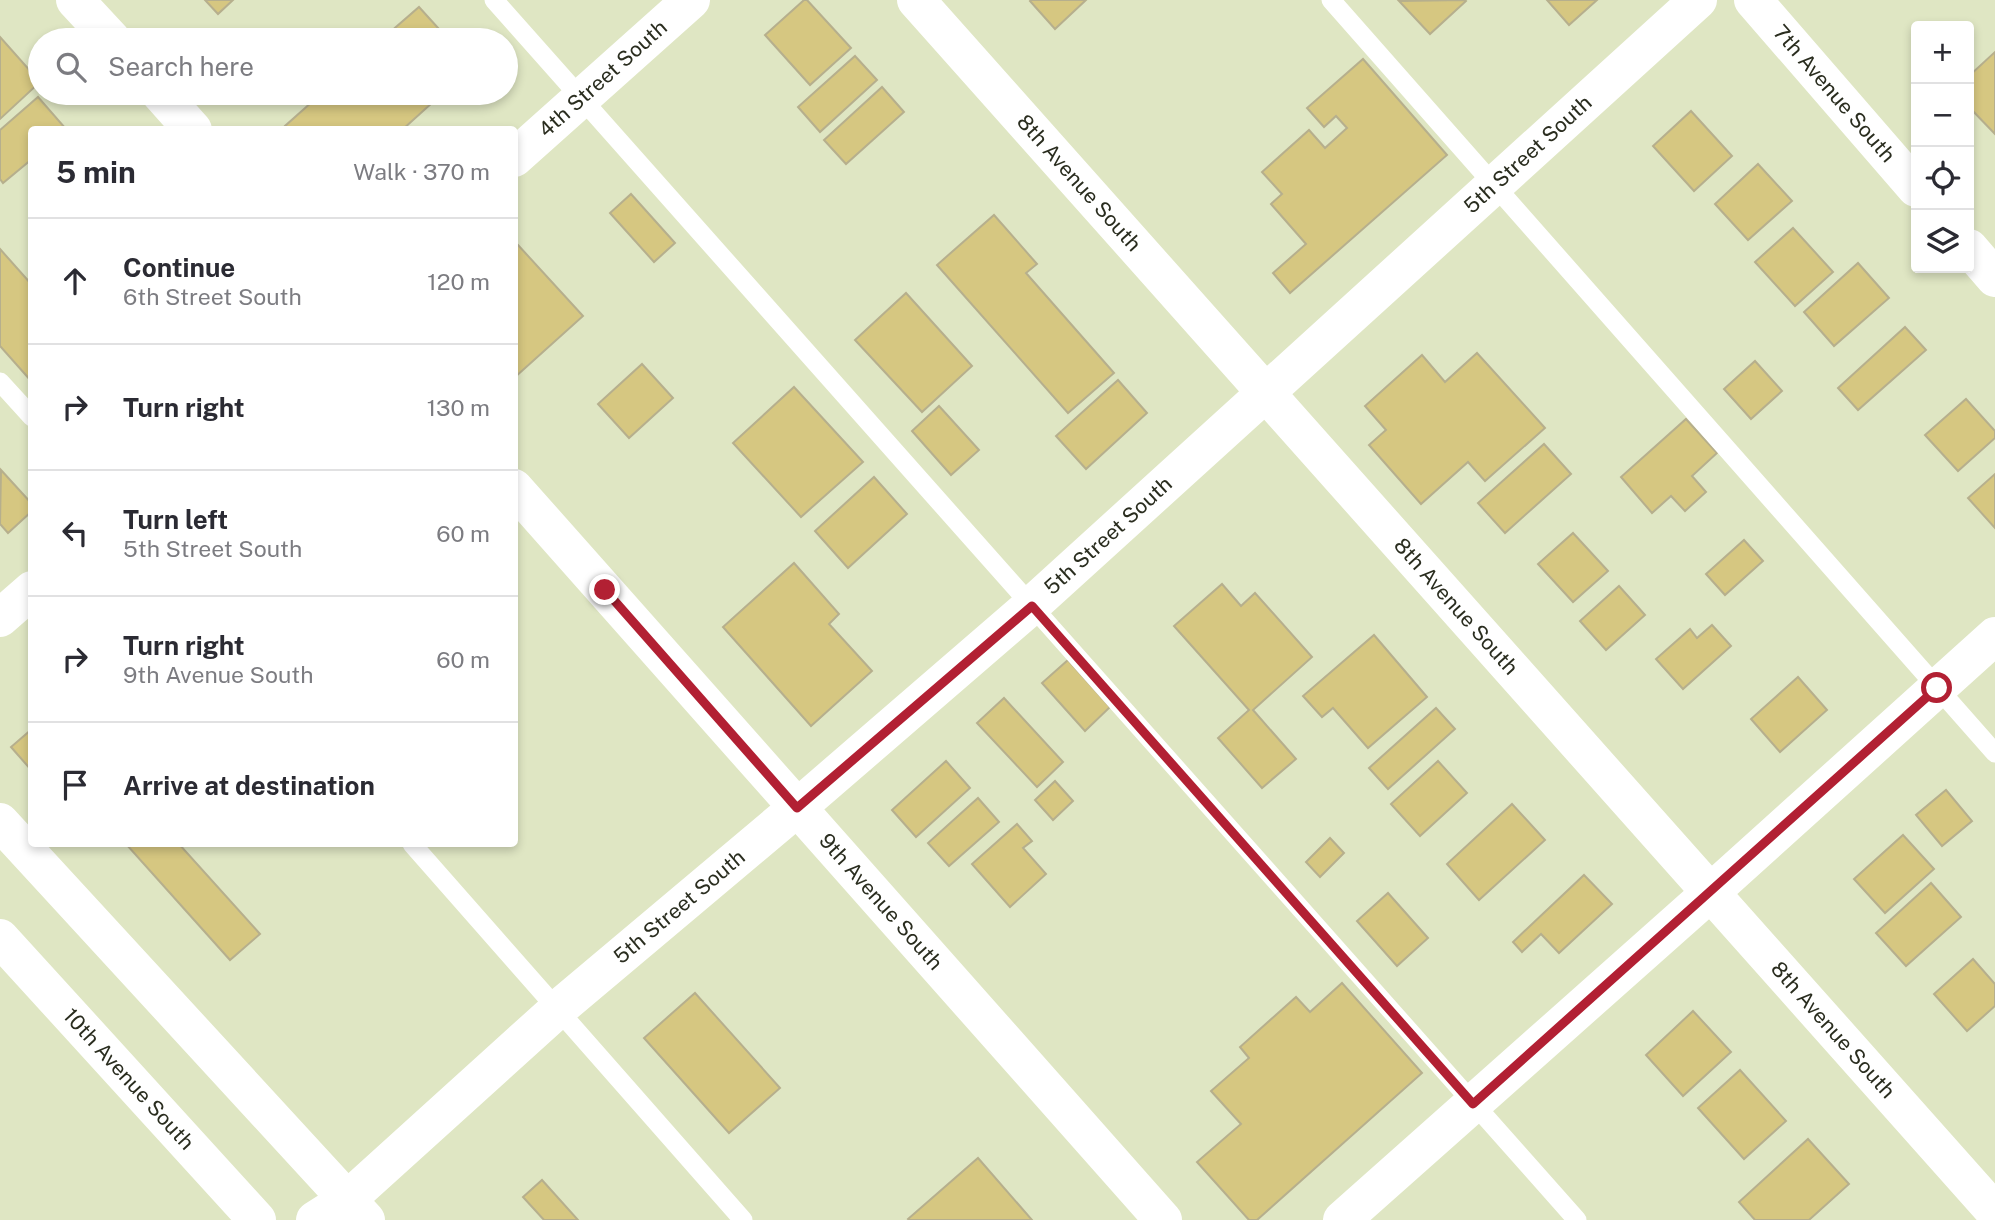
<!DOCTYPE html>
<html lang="en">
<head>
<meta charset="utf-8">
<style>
  :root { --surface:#fff; --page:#f7f7f7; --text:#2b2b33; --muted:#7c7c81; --line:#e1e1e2 }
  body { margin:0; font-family:"Public Sans",sans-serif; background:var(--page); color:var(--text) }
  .controls { position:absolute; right:21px; top:21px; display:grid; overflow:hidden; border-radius:7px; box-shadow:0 4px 10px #0003 }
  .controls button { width:63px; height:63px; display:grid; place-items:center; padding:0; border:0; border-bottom:2px solid var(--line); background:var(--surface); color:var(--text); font:35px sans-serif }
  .stop { position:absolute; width:21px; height:21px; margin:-16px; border:5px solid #b22033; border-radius:50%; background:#fff }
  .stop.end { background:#b22033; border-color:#fff; box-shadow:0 2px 7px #0008 }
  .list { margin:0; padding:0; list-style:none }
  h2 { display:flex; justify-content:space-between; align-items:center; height:91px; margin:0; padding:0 28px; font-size:30px }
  h2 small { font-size:23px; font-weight:400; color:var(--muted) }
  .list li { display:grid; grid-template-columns:46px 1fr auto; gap:21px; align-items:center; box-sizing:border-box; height:126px; padding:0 28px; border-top:2px solid var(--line) }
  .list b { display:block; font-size:26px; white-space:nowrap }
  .list p { margin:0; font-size:23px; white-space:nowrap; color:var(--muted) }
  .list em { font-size:23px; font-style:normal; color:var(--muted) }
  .icon { flex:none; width:38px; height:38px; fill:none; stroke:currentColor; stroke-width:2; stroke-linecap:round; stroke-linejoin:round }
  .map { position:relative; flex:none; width:1995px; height:1220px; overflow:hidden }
  .search { position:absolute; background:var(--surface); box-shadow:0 4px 10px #0003; left:28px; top:28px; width:490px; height:77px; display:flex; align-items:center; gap:18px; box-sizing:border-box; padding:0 24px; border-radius:38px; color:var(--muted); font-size:26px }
  .panel { position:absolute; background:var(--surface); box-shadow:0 4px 10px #0003; left:28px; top:126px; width:490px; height:721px; border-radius:7px }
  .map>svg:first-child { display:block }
  .building { fill:#d6c781; stroke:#b6af8d; stroke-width:2 }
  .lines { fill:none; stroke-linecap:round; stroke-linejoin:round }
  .service { stroke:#fff; stroke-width:19 }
  .minor { stroke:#fff; stroke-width:38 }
  .primary { stroke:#fff; stroke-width:38 }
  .trunk { stroke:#fff; stroke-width:38 }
  .route { stroke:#b22033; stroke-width:9 }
  .labels { text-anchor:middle; stroke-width:7; stroke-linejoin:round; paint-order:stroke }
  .street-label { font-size:21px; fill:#2a2d1f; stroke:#ecf4d0 }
</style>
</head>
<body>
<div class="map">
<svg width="1995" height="1220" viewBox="0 0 1995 1220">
  <rect width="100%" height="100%" fill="#dfe6c3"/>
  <g class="building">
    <path d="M205 0H233L218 14Z"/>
    <path d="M804 0H807L851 48 810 85 765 35Z"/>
    <path d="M1031 0H1086L1055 29 1030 1Z"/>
    <path d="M1465 0 1466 1 1430 34 1399 1Z"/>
    <path d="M1547 0H1597L1569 25Z"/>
    <path d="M419 7 449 40H381Z"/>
    <path d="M0 37 40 82 0 119Z"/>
    <path d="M1995 52V134L1969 107V76Z"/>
    <path d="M855 56 877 80 820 132 798 107Z"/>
    <path d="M1363 59 1447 155 1290 293 1273 273 1306 244 1271 204 1282 194 1262 172 1309 130 1325 148 1347 128 1336 116 1324 127 1307 108Z"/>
    <path d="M882 87 904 112 846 164 824 140Z"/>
    <path d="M322 93H443L402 130H288L285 126Z"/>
    <path d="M38 97 66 129 32 130V159L3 183 0 179V130Z"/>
    <path d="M1691 111 1732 156 1694 191 1653 146Z"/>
    <path d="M1758 164 1792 201 1748 240 1715 204Z"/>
    <path d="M631 194 675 243 654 262 610 213Z"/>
    <path d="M994 215 1037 264 1026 273 1114 373 1068 413 937 265Z"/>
    <path d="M1793 228 1833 272 1795 306 1755 262Z"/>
    <path d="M518 245 583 316 514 378V248Z"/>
    <path d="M0 249 32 285V382L0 346Z"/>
    <path d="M1858 263 1889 298 1834 346 1804 312Z"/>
    <path d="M906 293 972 366 922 412 855 340Z"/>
    <path d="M1905 327 1926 350 1858 410 1838 388Z"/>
    <path d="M1477 353 1545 428 1485 481 1468 462 1421 504 1369 445 1386 430 1365 406 1422 355 1445 382Z"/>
    <path d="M1755 361 1782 391 1751 419 1724 389Z"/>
    <path d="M642 364 673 398 629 438 598 404Z"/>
    <path d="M1118 380 1147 413 1086 469 1056 436Z"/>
    <path d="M794 387 863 462 801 517 733 443Z"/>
    <path d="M1966 399 1995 431V438L1958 471 1925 435Z"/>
    <path d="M939 406 979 450 951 475 912 431Z"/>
    <path d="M1686 419 1717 453 1692 476 1706 492 1685 511 1671 496 1652 513 1621 477Z"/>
    <path d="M1544 444 1571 474 1505 533 1478 503Z"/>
    <path d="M1 470 32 504V511L8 533 0 524Z"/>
    <path d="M1995 474V528L1968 498Z"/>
    <path d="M874 477 907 514 848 568 815 531Z"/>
    <path d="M1573 533 1608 571 1573 602 1538 564Z"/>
    <path d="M1744 540 1763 561 1725 595 1706 574Z"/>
    <path d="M794 563 839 614 829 624 872 671 811 726 723 627Z"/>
    <path d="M1222 584 1241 606 1255 593 1312 657 1253 710 1296 759 1262 788 1218 738 1249 710 1174 626Z"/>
    <path d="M1619 586 1645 615 1606 650 1580 621Z"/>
    <path d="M1712 625 1731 646 1683 689 1656 659 1690 629 1697 638Z"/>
    <path d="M1374 635 1427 697 1368 748 1333 708 1322 717 1303 696Z"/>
    <path d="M1068 660 1110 707 1085 731 1042 683Z"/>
    <path d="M1798 677 1827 710 1780 752 1751 719Z"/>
    <path d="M1004 698 1063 762 1037 787 977 723Z"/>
    <path d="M1436 708 1455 729 1388 789 1369 768Z"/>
    <path d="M32 729V771L11 747Z"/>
    <path d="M946 761 970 788 916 837 892 810Z"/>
    <path d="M1438 761 1467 793 1420 836 1391 804Z"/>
    <path d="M1055 781 1073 801 1053 820 1035 800Z"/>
    <path d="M1946 790 1972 821 1942 846 1916 815Z"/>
    <path d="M978 798 999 822 949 866 928 843Z"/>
    <path d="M1512 804 1545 840 1479 900 1447 864Z"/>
    <path d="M1017 824 1032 841 1023 848 1046 874 1010 907 972 864Z"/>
    <path d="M1903 835 1934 869 1885 913 1854 879Z"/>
    <path d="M1330 838 1344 853 1320 877 1306 862Z"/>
    <path d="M126 844H179L260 934 230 960Z"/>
    <path d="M1584 875 1612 904 1559 953 1541 934 1522 952 1513 942Z"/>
    <path d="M1931 883 1961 917 1906 966 1876 933Z"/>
    <path d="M1388 893 1428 938 1397 966 1357 921Z"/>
    <path d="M1973 959 1995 984V1006L1967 1031 1934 994Z"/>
    <path d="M1342 983 1422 1073 1257 1220H1249L1197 1162 1241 1124 1211 1091 1249 1058 1240 1047 1296 997 1310 1012Z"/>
    <path d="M695 993 780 1088 729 1133 644 1038Z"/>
    <path d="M1693 1011 1731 1052 1683 1096 1646 1055Z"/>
    <path d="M1740 1070 1786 1121 1744 1159 1698 1108Z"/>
    <path d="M1808 1139 1849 1184 1809 1220H1755L1739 1202Z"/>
    <path d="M978 1158 1032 1220H909L908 1219Z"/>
    <path d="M542 1180 578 1220H544L523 1197Z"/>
  </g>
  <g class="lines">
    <g class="service">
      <path d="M494 0 1577 1220"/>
      <path d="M1331 0 1995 753"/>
      <path d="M0 382 32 417"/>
      <path d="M412 844 743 1220"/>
    </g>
    <g class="minor">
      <path d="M75 0 112 40"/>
      <path id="s1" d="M916 0 1995 1212"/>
      <path id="s2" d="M1753 0 1916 188"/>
      <path d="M160 93 193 130"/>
      <path id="s3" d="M514 158 691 0"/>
      <path d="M1969 248 1995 278"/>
      <path id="s4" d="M514 488 1163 1220"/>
      <path d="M0 618 32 590"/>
    </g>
    <g class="primary">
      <path id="s5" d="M315 1220 348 1199 558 1009 797 808 1032 605 1698 0"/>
      <path d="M1342 1220 1710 893 1995 636"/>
    </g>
    <g class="trunk">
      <path d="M0 822 366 1220"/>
      <path id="s6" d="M0 938 257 1220"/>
    </g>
  </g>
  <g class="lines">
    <path class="route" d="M605 590 797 808 1032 606 1473 1104 1937 688"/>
  </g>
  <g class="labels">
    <g class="street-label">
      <text dy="7" stroke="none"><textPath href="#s3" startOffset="119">4th Street South</textPath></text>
      <text dy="7" stroke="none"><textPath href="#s2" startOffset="124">7th Avenue South</textPath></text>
      <text dy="7" stroke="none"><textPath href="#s5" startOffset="1615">5th Street South</textPath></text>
      <text dy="7" stroke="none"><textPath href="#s1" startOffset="245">8th Avenue South</textPath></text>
      <text dy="7" stroke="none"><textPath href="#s5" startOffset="1048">5th Street South</textPath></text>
      <text dy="7" stroke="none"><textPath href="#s1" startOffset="812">8th Avenue South</textPath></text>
      <text dy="7" stroke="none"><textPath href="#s4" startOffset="553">9th Avenue South</textPath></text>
      <text dy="7" stroke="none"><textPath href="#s5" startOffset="481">5th Street South</textPath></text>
      <text dy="7" stroke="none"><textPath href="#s1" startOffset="1379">8th Avenue South</textPath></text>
      <text dy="7" stroke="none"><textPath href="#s6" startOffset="191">10th Avenue South</textPath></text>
    </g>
  </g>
</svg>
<div class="controls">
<button>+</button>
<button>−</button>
<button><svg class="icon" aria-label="locate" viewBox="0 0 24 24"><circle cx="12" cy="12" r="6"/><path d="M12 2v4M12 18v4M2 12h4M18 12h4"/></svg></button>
<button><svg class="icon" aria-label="layers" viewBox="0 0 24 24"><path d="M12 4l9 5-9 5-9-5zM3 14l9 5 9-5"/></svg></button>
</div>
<div class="stop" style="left:1937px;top:688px"></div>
<div class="stop end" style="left:605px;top:590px"></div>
<div class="search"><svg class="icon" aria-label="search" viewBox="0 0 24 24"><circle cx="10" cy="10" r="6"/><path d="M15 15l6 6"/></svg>Search here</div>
<section class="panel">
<h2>5 min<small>Walk · 370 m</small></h2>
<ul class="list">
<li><svg class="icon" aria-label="ahead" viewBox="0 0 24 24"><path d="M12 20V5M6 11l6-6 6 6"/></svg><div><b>Continue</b><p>6th Street South</p></div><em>120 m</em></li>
<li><svg class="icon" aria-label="right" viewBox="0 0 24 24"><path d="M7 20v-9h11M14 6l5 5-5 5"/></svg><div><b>Turn right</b></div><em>130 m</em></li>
<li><svg class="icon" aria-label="left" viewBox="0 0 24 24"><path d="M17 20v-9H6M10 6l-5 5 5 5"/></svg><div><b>Turn left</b><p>5th Street South</p></div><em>60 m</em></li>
<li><svg class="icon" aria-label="right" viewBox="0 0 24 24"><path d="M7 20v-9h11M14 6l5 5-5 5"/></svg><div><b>Turn right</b><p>9th Avenue South</p></div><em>60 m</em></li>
<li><svg class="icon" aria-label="arrive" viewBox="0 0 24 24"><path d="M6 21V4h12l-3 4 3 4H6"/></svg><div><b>Arrive at destination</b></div></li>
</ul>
</section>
</div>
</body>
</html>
